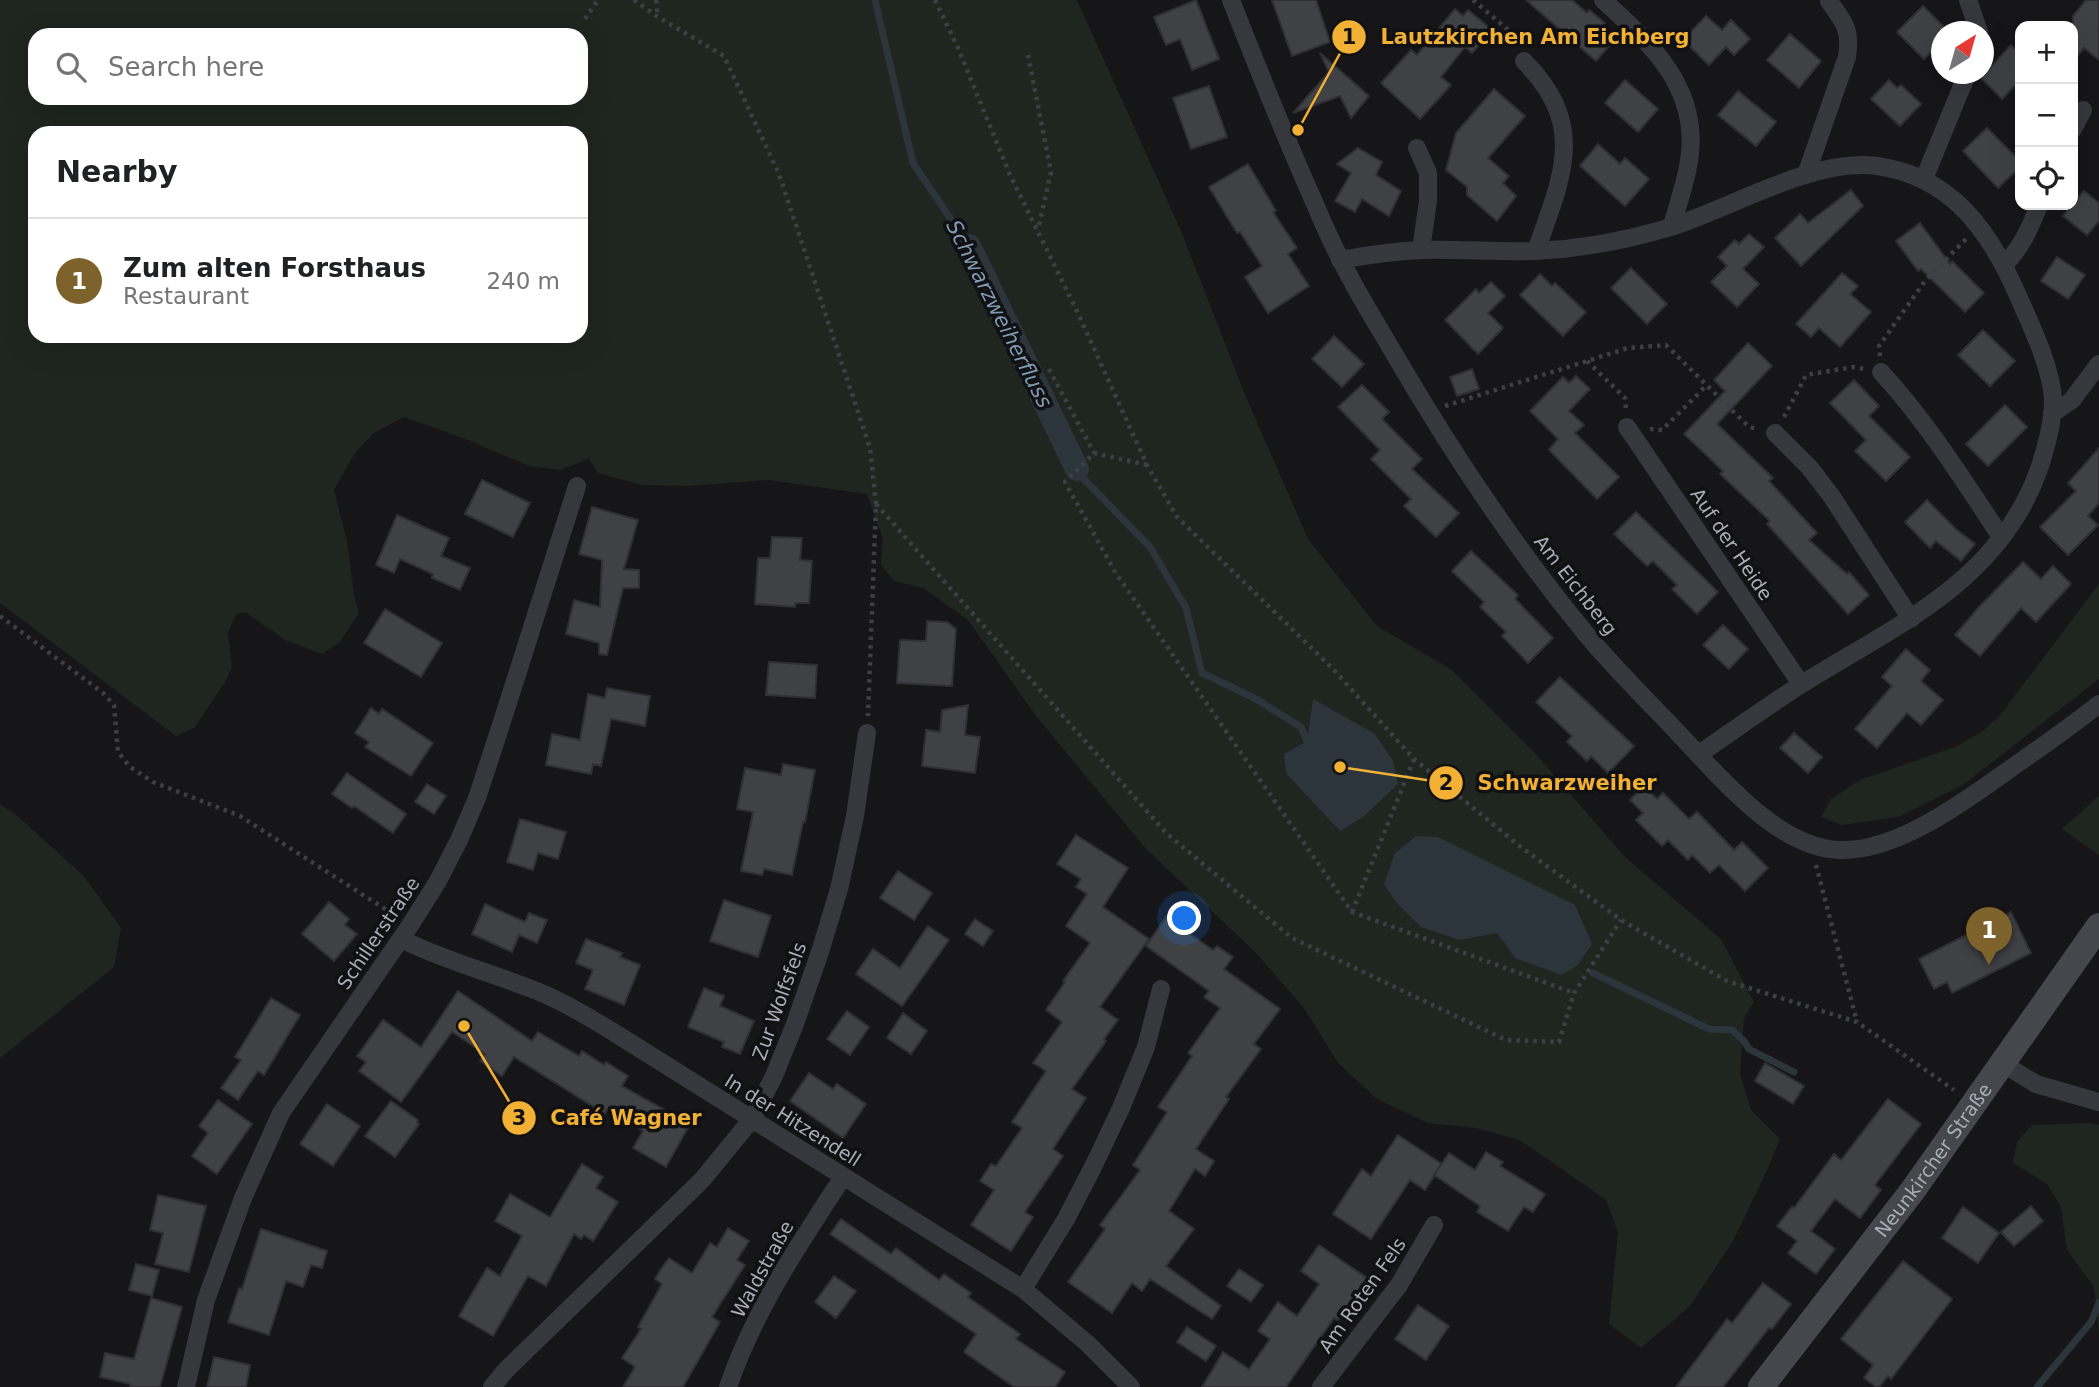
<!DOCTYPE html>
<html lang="en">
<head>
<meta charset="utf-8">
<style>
  :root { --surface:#fff; --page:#f2f2f2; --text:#202124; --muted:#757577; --line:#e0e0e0; --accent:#7e622b }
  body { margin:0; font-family:"DejaVu Sans",sans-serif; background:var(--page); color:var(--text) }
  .controls { position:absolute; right:21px; top:21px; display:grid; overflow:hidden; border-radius:14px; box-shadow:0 7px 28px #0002 }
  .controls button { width:63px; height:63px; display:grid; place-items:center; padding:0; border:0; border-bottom:2px solid var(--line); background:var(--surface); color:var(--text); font:35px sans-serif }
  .compass { position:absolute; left:1931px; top:21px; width:63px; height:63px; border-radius:50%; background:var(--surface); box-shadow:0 7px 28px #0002; rotate:37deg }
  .you { position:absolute; left:1185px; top:919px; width:24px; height:24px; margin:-18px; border:5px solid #fff; border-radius:50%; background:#1a73e8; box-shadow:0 0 0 10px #1a73e833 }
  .badge { display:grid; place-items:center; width:46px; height:46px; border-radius:50%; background:var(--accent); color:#fff; font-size:23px; font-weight:700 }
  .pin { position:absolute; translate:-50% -58px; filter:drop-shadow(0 2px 4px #0008) }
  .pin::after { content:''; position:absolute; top:37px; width:24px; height:21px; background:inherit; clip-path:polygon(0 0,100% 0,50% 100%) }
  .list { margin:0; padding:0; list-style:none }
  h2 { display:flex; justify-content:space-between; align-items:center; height:91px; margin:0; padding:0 28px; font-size:30px }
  h2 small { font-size:23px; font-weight:400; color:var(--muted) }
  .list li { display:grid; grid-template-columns:46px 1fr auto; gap:21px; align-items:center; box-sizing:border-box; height:126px; padding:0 28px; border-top:2px solid var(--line) }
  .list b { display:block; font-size:26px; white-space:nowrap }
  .list p { margin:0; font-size:23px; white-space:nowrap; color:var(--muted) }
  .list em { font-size:23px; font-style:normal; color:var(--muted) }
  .icon { flex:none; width:38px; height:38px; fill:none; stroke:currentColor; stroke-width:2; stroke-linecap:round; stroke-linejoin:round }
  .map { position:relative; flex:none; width:2099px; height:1387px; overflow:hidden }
  .search { position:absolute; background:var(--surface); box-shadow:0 7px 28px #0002; left:28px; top:28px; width:560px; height:77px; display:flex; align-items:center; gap:18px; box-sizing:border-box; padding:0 24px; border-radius:21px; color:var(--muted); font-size:26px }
  .panel { position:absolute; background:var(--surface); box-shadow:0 7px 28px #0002; left:28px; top:126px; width:560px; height:217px; border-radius:21px }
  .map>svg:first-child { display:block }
  .green { fill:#1e261f; fill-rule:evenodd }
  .water { fill:#2c353c }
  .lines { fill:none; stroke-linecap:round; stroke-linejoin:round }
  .stream { stroke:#2c353c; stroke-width:7 }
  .canal { stroke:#2c353c; stroke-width:24 }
  .building { fill:#404145; stroke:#303034; stroke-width:2 }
  .path { stroke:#3d3f44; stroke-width:4.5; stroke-dasharray:3.5 5; stroke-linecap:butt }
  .minor { stroke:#37383d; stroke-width:18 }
  .secondary { stroke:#45474d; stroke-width:26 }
  .labels { text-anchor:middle; stroke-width:7; stroke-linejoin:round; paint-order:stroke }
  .street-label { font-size:19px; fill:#a8adb8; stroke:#111113 }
  .water-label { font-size:21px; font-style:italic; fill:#7f9bb3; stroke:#111113 }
  .leader { fill:none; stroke:#f2b134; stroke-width:2.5 }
  .callout-dot { fill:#f2b134; stroke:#111113; stroke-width:2.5 }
  .mark-label { font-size:21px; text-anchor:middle; font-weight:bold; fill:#111 }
  .callout-label { font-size:21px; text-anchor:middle; font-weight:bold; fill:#f2b134; stroke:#111113; stroke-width:7; stroke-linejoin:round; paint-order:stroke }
</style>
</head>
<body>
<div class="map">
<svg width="2099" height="1387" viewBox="0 0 2099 1387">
  <rect width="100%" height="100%" fill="#161618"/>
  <g class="green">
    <path d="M0 0H1077L1181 231 1246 397 1308 539 1377 626 1452 670 1535 753 1625 857 1721 939 1754 1002 1744 1018 1740 1074 1751 1110 1780 1139 1766 1173 1733 1241 1690 1306 1641 1348 1609 1324 1618 1232 1606 1200 1520 1140 1476 1128 1428 1123 1377 1099 1338 1063 1304 1008 1254 951 1146 849 1036 716 968 620 923 588 894 581 881 565 883 539 867 494 769 480 687 486 642 485 598 473 589 459 560 470 529 466 468 440 404 417 374 433 355 453 334 490 347 541 354 595 359 613 340 642 322 654 285 640 245 612 236 614 228 633 232 667 225 682 194 728 176 736 0 603ZM35 35H581V98H35ZM35 133H581V336H35ZM1313 699 1339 831 1285 754 1307 741ZM1575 905 1515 958 1497 933 1460 940Z"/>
    <path d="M2099 584V679L1963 785 1898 817 1842 825 1821 817 1831 799 1860 780 1955 747 1983 731 2001 714Z"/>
    <path d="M2099 796V855L2062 829Z"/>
    <path d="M0 804 14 813 84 876 121 928 114 967 0 1058Z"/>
    <path d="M2091 1123 2099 1125V1334L2094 1287 2067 1250 2061 1207 2047 1184 2013 1163 2017 1142 2032 1125Z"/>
  </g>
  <g class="water">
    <path d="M1313 699 1375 734 1393 761 1398 784 1363 817 1340 831 1286 773 1284 754 1307 741Z"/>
    <path d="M1416 836 1438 837 1575 905 1592 944 1578 965 1562 975 1515 958 1497 933 1460 940 1421 927 1396 902 1384 884 1395 853Z"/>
  </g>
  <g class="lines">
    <g class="stream">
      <path d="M875 0 913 163 969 246"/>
      <path d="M1078 473 1150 547 1186 608 1202 673 1254 698 1301 727 1310 748"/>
      <path d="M1593 973 1709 1029 1732 1030 1744 1041 1749 1049 1794 1072"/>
      <path d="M2037 1387 2091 1322 2099 1303"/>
    </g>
    <path class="canal" d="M969 246 1077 469"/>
  </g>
  <g class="building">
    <path d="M1196 0 1219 59 1192 70 1180 39 1166 45 1154 17Z"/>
    <path d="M1272 0H1316L1330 42 1292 56Z"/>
    <path d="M1526 0H1572L1587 13 1589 10 1605 23 1601 28 1614 40 1596 61Z"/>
    <path d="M2086 0H2099V60L2084 48 2073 61V16Z"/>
    <path d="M1923 6 1946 29 1942 32V41L1924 59 1897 32Z"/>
    <path d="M1455 9 1463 16 1468 10 1492 30 1472 53 1465 47 1441 77 1451 85 1420 119 1381 83 1411 50 1417 55Z"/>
    <path d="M1706 16 1722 30 1731 20 1750 39 1734 55 1726 47 1709 65 1683 40Z"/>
    <path d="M1790 34 1821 61 1799 88 1767 60Z"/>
    <path d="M2011 45 2020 54V80L2002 99 1981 78Z"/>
    <path d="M1320 53 1369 96 1351 118 1340 96 1293 113 1329 72Z"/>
    <path d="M1625 80 1658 109 1638 132 1605 103Z"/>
    <path d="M1889 80 1897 88 1901 85 1921 104 1900 126 1871 99Z"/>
    <path d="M1209 86 1227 137 1191 149 1173 98Z"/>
    <path d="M1494 89 1525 116 1488 158 1509 176 1503 183 1516 196 1497 221 1467 195V187L1446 170 1456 133Z"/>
    <path d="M1738 91 1776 122 1756 146 1718 115Z"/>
    <path d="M1987 128 2020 161V167L1998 188 1963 151Z"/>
    <path d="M1598 144 1620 164 1625 158 1649 179 1625 206 1580 166Z"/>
    <path d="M1358 148 1382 162 1376 175 1401 191 1389 216 1362 199 1355 212 1335 201 1351 173 1337 164Z"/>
    <path d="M1248 164 1276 211 1273 212 1297 248 1288 254 1309 286 1268 313 1245 277 1262 266 1240 232 1237 233 1209 187Z"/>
    <path d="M1851 190 1863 206 1801 266 1775 238 1800 214 1808 223Z"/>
    <path d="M2084 191 2099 203V221L2087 235 2063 216Z"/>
    <path d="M1920 223 1950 264 1952 261 1984 293 1965 312 1921 269 1918 271 1896 241Z"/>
    <path d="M1749 234 1764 247 1743 269 1759 284 1737 307 1711 282 1727 266 1718 257 1735 240 1739 244Z"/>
    <path d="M2057 257 2085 275 2068 299 2041 281Z"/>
    <path d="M1631 268 1667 304 1647 324 1611 288Z"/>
    <path d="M1842 273 1858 286 1850 294 1871 312 1840 347 1819 328 1811 337 1796 324Z"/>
    <path d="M1540 274 1552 286 1555 283 1586 312 1563 336 1520 295Z"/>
    <path d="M1491 282 1505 296 1488 313 1503 328 1478 354 1445 320 1476 289 1479 293Z"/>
    <path d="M1983 330 2015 361 1990 386 1958 355Z"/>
    <path d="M1334 336 1364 364 1342 387 1312 359Z"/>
    <path d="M1748 343 1772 366 1717 424 1773 478 1769 481 1817 533 1809 540 1847 574 1849 572 1869 595 1848 614 1767 524 1770 521 1720 474 1723 471 1684 434 1725 391 1714 380Z"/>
    <path d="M1472 369 1479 389 1457 396 1450 377Z"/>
    <path d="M1576 376 1590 389 1569 411 1584 425 1575 433 1619 477 1597 499 1549 450 1558 439 1530 411 1563 377 1569 383Z"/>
    <path d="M1854 380 1879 406 1869 416 1910 457 1886 481 1855 451 1866 440 1830 403Z"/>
    <path d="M1362 385 1389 412 1382 419 1422 459 1412 469 1459 513 1436 537 1404 506 1411 499 1371 459 1380 450 1338 407Z"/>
    <path d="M2005 405 2027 427 1988 466 1966 444Z"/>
    <path d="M2099 448V503L2088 516 2098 525 2068 555 2040 527 2076 491 2068 483Z"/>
    <path d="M482 480 530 503 513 537 465 514Z"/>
    <path d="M1927 500 1957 530 1975 544 1961 561 1936 541 1930 548 1905 522Z"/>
    <path d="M592 507 638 520 624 569 639 570V588H623L607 655 599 654V643L566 634 574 600 600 607 602 560 579 554Z"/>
    <path d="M1636 512 1718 592 1697 614 1672 589 1677 585 1653 561 1647 566 1614 534Z"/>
    <path d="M397 515 449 538 441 556 470 568 460 590 432 578 433 574 400 559 394 573 376 565Z"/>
    <path d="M772 537 802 538 800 560 812 561 809 603H795V607L755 604 758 558H770Z"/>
    <path d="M1471 551 1518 595 1515 599 1553 638 1528 663 1502 636 1506 632 1480 607 1484 602 1452 571Z"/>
    <path d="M2023 562 2041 579 2053 566 2071 584 2036 622 2021 608 1980 656 1955 635 1979 607Z"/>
    <path d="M385 609 442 643 421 677 364 643Z"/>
    <path d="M927 621 947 622 956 629 952 686 897 683 900 640 926 641Z"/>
    <path d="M1723 625 1748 649 1729 669 1703 645Z"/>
    <path d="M1906 649 1930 670 1921 681 1943 700 1921 725 1907 713 1877 748 1855 729 1892 686 1882 677Z"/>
    <path d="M769 662 817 665 815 698 766 695Z"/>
    <path d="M1560 677 1634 746 1608 773 1591 756 1587 761 1567 742 1572 736 1536 702Z"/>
    <path d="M607 688 650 696 645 726 611 719 601 766 593 764 591 774 546 765 552 734 580 740 588 694 605 698Z"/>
    <path d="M968 705 965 735 980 737 975 773 922 766 926 730 940 732 942 710Z"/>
    <path d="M371 708 379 714 382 709 433 743 411 776 365 747 369 742 355 733Z"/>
    <path d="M1794 733 1822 757 1808 773 1780 748Z"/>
    <path d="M783 764 815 770 805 822H803L792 875 764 869 762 875 741 871 753 812 737 809 745 768 781 775Z"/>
    <path d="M347 773 406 814 393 833 354 806 352 808 332 794Z"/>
    <path d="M427 784 446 796 434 814 415 802Z"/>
    <path d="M1644 786 1657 799 1663 793 1689 819 1697 812 1734 850 1742 842 1768 868 1745 891 1719 865 1710 873 1692 855 1688 860 1668 840 1662 846 1636 820 1643 813 1630 800Z"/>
    <path d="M520 819 566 832 558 859 538 853 533 870 507 862Z"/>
    <path d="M1076 835 1128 868 1103 907 1149 939 1100 1007 1118 1020 1104 1039 1106 1041 1072 1089 1086 1098 1053 1149 1063 1156 1025 1212 1033 1217 1011 1251 971 1225 994 1190 980 1181 991 1164 996 1166 1022 1128 1012 1122 1046 1071 1033 1063 1062 1022 1046 1010 1065 982 1063 981 1090 943 1066 926 1087 894 1076 887 1081 879 1057 864Z"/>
    <path d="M898 871 932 893 914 920 880 898Z"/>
    <path d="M724 900 771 916 758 957 710 941Z"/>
    <path d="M329 902 349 919 345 925 357 934 334 961 302 934Z"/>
    <path d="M485 904 525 922 529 913 547 920 537 943 519 935 512 952 472 934Z"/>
    <path d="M2011 912 2031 953 1952 993 1947 982 1934 989 1919 959Z"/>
    <path d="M1166 917 1213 950 1217 946 1233 957 1224 969 1280 1009 1254 1044 1261 1049 1226 1097 1229 1099 1196 1149 1214 1161 1205 1176 1195 1169 1169 1211 1194 1229 1166 1266 1221 1306 1212 1319 1150 1279 1142 1291 1132 1283 1112 1313 1068 1282 1105 1229 1100 1225 1140 1170 1133 1165 1167 1112 1158 1107 1192 1056 1188 1053 1220 1008 1204 997 1209 991 1146 946Z"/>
    <path d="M975 919 993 931 983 946 965 934Z"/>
    <path d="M928 926 949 940 902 1006 856 974 873 949 900 968Z"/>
    <path d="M586 939 622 953 620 957 640 965 624 1005 585 989 593 970 576 963Z"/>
    <path d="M704 988 724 996 720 1006 754 1021 740 1054 722 1047 724 1042 688 1027Z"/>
    <path d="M458 991 532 1041 538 1032 579 1056 582 1051 604 1065 606 1062 628 1076 622 1086 690 1124 666 1167 633 1148 643 1131 607 1110 605 1114 514 1057 502 1076 480 1061 485 1054 452 1032 401 1102 359 1071 366 1062 357 1056 383 1020 421 1047Z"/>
    <path d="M271 998 300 1015 264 1075 258 1071 238 1100 221 1088 241 1060 235 1057Z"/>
    <path d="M847 1011 869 1027 850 1055 827 1039Z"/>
    <path d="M903 1013 927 1031 911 1054 887 1038Z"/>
    <path d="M1765 1063 1804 1086 1793 1104 1755 1081Z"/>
    <path d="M809 1073 833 1089 837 1084 866 1104 843 1138 790 1101Z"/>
    <path d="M1888 1099 1921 1124 1875 1185 1881 1190 1860 1218 1835 1199 1811 1231 1835 1249 1816 1274 1788 1253 1797 1241 1777 1226 1792 1207 1794 1208 1834 1154 1841 1160Z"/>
    <path d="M218 1100 252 1124 217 1174 192 1156 208 1133 199 1126Z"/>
    <path d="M391 1101 418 1120 417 1122 419 1124 395 1157 365 1136Z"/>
    <path d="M327 1104 360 1126 333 1166 300 1144Z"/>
    <path d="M1398 1135 1442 1164 1425 1190 1410 1180 1371 1239 1333 1214 1362 1169 1371 1176Z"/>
    <path d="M1486 1152 1503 1162 1500 1166 1545 1194 1533 1212 1524 1207 1508 1231 1477 1212 1480 1206 1434 1175 1449 1153 1475 1170Z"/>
    <path d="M582 1164 603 1177 596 1188 618 1202 593 1241 584 1235 581 1239 574 1234 546 1286 528 1276 493 1336 459 1316 487 1268 500 1276 522 1236 495 1221 510 1194 550 1217Z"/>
    <path d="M158 1195 206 1206 189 1272 155 1264 163 1233 150 1230Z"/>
    <path d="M2031 1206 2043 1221 2014 1246 2001 1232Z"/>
    <path d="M1963 1207 1999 1233 1978 1263 1942 1238Z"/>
    <path d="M841 1219 891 1254 896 1248 939 1280 944 1274 971 1293 968 1297 1020 1334 1016 1339 1065 1372 1055 1387H1014L964 1352 976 1334 830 1234Z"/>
    <path d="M728 1228 749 1241 737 1260 745 1265 712 1317 720 1322 683 1387H623L635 1367 622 1358 641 1329 638 1327 662 1284 655 1279 661 1269 669 1258 692 1273 710 1243 717 1247Z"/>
    <path d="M261 1229 327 1251 322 1268 311 1265 303 1287 286 1281 269 1335 228 1322 239 1288 242 1289Z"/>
    <path d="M1319 1245 1367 1278 1338 1320 1334 1318 1286 1387H1202L1223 1352 1249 1369 1270 1339 1258 1331 1278 1302 1297 1316 1319 1284 1301 1271Z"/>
    <path d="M1903 1261 1952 1299 1891 1379 1888 1376 1879 1387H1876L1864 1378 1873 1365 1841 1339Z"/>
    <path d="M136 1264 159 1270 152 1296 129 1290Z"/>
    <path d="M1239 1269 1263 1285 1251 1302 1227 1286Z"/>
    <path d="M834 1276 856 1291 836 1318 815 1302Z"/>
    <path d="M1763 1283 1791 1304 1772 1329 1769 1328 1723 1387H1676L1727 1319 1732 1323Z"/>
    <path d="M151 1298 182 1307 160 1387H130V1384L100 1377 105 1353 134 1359Z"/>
    <path d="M1418 1305 1449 1326 1426 1360 1395 1339Z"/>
    <path d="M1187 1327 1216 1346 1206 1361 1177 1342Z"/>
    <path d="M214 1357 250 1365 246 1387H207Z"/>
  </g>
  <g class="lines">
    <g class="path">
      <path d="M634 0 658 17 724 56 779 174 870 448 876 504 868 716"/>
      <path d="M656 0 658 16"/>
      <path d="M935 0 958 48 1010 175 1075 307 1147 465 1177 517 1332 668 1414 759 1522 848 1621 920 1727 981 1857 1022 1954 1090"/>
      <path d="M1473 0 1513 34 1520 45"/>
      <path d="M585 19 598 0"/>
      <path d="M1028 55 1051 172 1038 230"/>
      <path d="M1880 356 1879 346 1925 281 1967 238"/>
      <path d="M1587 361 1625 398 1626 410"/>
      <path d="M1049 369 1094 453"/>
      <path d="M1445 406 1628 348 1666 345 1749 427 1758 429"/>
      <path d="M1784 417 1806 375 1853 367 1865 369"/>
      <path d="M1650 429 1662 430 1706 386"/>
      <path d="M1147 465 1094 453 1065 482 1115 572 1352 912 1574 993"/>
      <path d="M876 504 1167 834 1292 938 1506 1040 1559 1042 1574 993 1621 920"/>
      <path d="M0 616 103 693 114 705 118 752 130 767 153 782 240 816 396 916"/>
      <path d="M1816 865 1857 1022"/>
      <path d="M1352 912 1414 759"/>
    </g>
    <g class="minor">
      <path d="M1231 0C1258 69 1285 137 1315 204 1323 223 1331 242 1341 260 1356 291 1375 321 1392 350 1450 450 1513 545 1586 634 1615 669 1649 702 1680 735 1720 777 1777 847 1838 850 1896 853 1965 801 2010 769 2040 748 2070 727 2099 704"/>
      <path d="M1603 0C1649 42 1697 85 1690 153 1688 177 1678 203 1672 226"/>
      <path d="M1968 0 1979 32"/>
      <path d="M1524 61C1588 126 1562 176 1536 251"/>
      <path d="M2073 129 2083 110"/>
      <path d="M1417 148 1428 173V201L1421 250"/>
      <path d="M1806 175 1847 57C1851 29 1845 24 1829 1"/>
      <path d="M1924 179 1967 74"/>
      <path d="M1340 260C1367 255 1395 251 1423 250 1460 249 1497 252 1534 251 1580 249 1628 240 1671 227 1731 208 1815 157 1877 166 1949 176 1987 227 2015 289 2029 321 2052 367 2053 401 2053 423 2046 448 2039 469 1999 582 1896 625 1802 684 1767 706 1733 731 1699 754"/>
      <path d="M2004 265C2022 247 2030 228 2039 205"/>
      <path d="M1881 372C1927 422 1964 481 2001 537"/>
      <path d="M2052 414 2072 400 2099 364"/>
      <path d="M1627 427 1801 684"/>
      <path d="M1775 433 1810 468 1832 497 1911 619"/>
      <path d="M401 939C445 961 492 973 537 991 566 1003 592 1019 618 1035L1023 1289 1088 1344 1131 1387"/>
      <path d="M2002 1063 2036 1084 2099 1102"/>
      <path d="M1023 1289 1066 1219 1094 1165 1121 1108 1146 1047 1161 989"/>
      <path d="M186 1387 206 1300 243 1198 281 1113 411 924 438 881 459 840 477 798 500 728 577 486"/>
      <path d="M492 1387 506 1370 702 1180 752 1119 774 1076 795 1024 820 952 839 889 855 816 867 733"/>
      <path d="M728 1387C754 1311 799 1244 843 1177"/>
      <path d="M1321 1387 1399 1285 1434 1225"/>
    </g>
    <path class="secondary" id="s1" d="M1761 1387 1913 1190 2099 926"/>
  </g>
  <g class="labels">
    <g class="street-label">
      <text transform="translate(1732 544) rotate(56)" y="7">Auf der Heide</text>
      <text transform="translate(1576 585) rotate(52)" y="7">Am Eichberg</text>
      <text transform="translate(378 933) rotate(-56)" y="7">Schillerstraße</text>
      <text transform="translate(779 1001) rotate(-70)" y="7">Zur Wolfsfels</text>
      <text transform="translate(793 1120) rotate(32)" y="7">In der Hitzendell</text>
      <text dy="7" stroke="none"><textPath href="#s1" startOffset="285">Neunkircher Straße</textPath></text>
      <text transform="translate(762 1269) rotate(-61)" y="7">Waldstraße</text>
      <text transform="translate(1362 1295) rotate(-55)" y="7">Am Roten Fels</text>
    </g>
    <g class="water-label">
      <text transform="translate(999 314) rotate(63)" y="7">Schwarzweiherfluss</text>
    </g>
  </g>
  <path class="leader" d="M1298 130L1349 37M1340 767L1446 783M464 1026L519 1118"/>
  <g class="callout-dot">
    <circle cx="1298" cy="130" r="7"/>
    <circle cx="1340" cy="767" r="7"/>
    <circle cx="464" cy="1026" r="7"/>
    <circle cx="1349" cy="37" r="18"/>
    <circle cx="1446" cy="783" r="18"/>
    <circle cx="519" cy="1118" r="18"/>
  </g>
  <g class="mark-label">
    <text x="1349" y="44">1</text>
    <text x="1446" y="790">2</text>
    <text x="519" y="1125">3</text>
  </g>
  <g class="callout-label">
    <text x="1535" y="44">Lautzkirchen Am Eichberg</text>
    <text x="1567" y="790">Schwarzweiher</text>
    <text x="626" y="1125">Café Wagner</text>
  </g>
</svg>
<div class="controls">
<button>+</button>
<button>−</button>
<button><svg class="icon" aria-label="locate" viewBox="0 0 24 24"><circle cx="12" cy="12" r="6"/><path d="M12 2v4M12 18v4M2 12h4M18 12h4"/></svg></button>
</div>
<svg class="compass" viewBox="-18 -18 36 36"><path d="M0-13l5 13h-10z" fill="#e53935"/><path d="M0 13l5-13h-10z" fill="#757577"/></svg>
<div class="you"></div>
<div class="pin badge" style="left:1989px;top:965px">1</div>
<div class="search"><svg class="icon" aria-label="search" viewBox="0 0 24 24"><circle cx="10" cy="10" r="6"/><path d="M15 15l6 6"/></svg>Search here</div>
<section class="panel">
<h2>Nearby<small></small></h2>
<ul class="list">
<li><span class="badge">1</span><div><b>Zum alten Forsthaus</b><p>Restaurant</p></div><em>240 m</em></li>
</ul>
</section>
</div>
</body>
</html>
